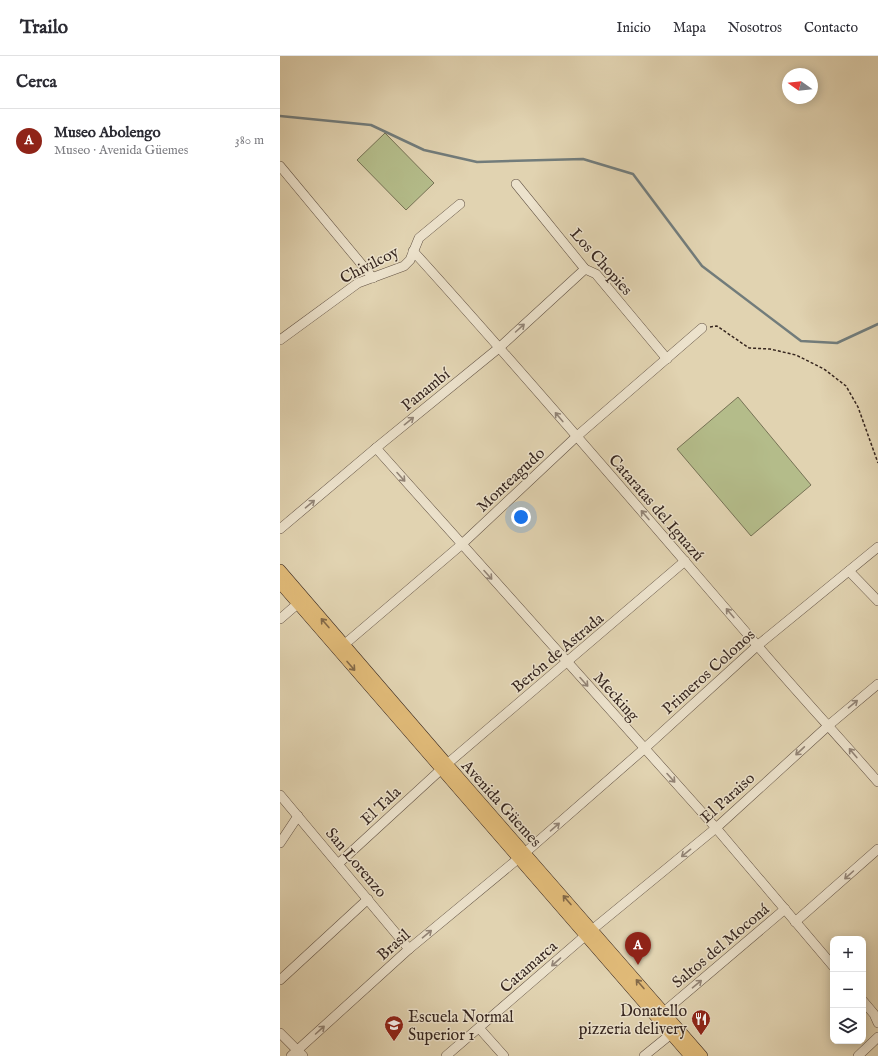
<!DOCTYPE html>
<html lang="es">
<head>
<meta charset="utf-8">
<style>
  :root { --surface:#fff; --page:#f7f7f7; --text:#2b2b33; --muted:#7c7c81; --line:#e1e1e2; --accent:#8f2418 }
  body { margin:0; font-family:"IM FELL English",serif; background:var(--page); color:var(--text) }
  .controls { position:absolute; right:12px; bottom:12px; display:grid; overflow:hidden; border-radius:8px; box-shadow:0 2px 10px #0003 }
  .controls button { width:36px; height:36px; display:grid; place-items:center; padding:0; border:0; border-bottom:1px solid var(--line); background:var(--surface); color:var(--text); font:20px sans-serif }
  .compass { position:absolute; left:502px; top:12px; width:36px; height:36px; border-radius:50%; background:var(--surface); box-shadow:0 2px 10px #0003; rotate:285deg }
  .you { position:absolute; left:241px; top:461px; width:14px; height:14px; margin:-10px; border:3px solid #fff; border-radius:50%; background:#1a73e8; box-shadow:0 0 0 6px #1a73e833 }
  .badge { display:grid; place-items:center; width:26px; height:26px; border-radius:50%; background:var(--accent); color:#fff; font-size:13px; font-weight:700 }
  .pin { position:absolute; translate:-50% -33px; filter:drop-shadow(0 1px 2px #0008) }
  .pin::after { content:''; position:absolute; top:21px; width:14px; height:12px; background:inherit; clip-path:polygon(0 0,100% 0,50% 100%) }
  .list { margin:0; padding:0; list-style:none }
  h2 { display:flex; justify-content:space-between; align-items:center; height:52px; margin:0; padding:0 16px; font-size:17px }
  h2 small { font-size:13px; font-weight:400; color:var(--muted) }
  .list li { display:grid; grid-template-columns:26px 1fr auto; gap:12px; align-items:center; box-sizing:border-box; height:64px; padding:0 16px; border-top:1px solid var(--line) }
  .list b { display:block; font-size:15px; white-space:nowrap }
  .list p { margin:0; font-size:13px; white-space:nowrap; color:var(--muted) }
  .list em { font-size:13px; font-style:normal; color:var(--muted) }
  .icon { flex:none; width:22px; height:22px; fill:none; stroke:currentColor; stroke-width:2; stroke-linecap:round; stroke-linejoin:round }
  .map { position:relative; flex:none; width:598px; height:1000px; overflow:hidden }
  header { display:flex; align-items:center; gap:24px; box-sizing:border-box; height:56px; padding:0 20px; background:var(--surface); border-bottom:1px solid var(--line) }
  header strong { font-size:19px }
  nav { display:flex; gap:22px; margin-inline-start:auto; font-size:14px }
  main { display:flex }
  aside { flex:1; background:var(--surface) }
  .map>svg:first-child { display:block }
  .grass { fill:#b4bc8a; stroke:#767255 }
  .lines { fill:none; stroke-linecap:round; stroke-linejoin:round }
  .stream { stroke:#727c7b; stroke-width:2.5 }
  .minor-casing { stroke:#625244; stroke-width:10 }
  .major-casing { stroke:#372720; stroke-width:12 }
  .path { stroke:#372720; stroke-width:1.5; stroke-dasharray:3 2; stroke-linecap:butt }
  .minor { stroke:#ece2cc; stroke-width:9 }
  .major { stroke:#e0ba78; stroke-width:11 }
  .oneway { stroke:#928476 }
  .oneway2 { stroke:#836948 }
  .labels { text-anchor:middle; stroke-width:3; stroke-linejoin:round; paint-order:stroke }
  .street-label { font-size:16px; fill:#372720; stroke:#ece2cc }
  .poi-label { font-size:16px; fill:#372720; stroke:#ece2cc; text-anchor:end }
</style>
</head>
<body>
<header>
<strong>Trailo</strong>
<nav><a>Inicio</a><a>Mapa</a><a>Nosotros</a><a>Contacto</a></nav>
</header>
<main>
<aside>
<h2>Cerca<small></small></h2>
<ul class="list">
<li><span class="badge">A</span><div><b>Museo Abolengo</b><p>Museo · Avenida Güemes</p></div><em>380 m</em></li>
</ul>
</aside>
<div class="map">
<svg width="598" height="1000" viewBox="0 0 598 1000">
  <rect width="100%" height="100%" fill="#e1d3b1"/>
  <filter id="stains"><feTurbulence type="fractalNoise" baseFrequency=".005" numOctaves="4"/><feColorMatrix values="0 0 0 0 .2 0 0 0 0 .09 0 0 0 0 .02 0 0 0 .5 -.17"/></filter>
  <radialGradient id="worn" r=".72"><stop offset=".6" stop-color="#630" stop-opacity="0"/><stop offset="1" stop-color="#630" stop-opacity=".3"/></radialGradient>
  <g class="grass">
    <path d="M105 77 154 127 126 154 77 104Z"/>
    <path d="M458 341 531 429 471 480 397 393Z"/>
  </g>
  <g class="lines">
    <path class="stream" d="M0 60 91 69 144 94 197 106 303 103 353 118 422 210 521 285 557 287 598 268"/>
    <g class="minor-casing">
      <g id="minor">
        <path d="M0 110 93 222"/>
        <path d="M236 128 305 213 316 218 387 303"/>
        <path d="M133 195C250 324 363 457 476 588 516 635 558 680 598 726"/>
        <path d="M0 284 78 227 124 210 130 204 139 182 180 148"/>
        <path d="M96 392 436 772 553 910"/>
        <path d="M0 473 96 392 220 291 305 213"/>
        <path d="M569 515 598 545"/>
        <path d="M0 563 22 544"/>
        <path d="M59 593 181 489 296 381 422 272"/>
        <path d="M0 739 129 893"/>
        <path d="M0 787 18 760"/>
        <path d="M58 808 167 708 405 505"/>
        <path d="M515 866 598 793"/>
        <path d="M0 924 88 843"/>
        <path d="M583 945 594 958 598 967"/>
        <path d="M379 960 505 853"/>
        <path d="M199 972 224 1000"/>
        <path d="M0 977 23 1000"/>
        <path d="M11 1000 129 893 239 802 365 692 477 590 598 491"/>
        <path d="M166 1000 313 873 436 772 549 669 598 628"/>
        <path d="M364 1000 396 974"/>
        <path d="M578 1000 598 981"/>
      </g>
    </g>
    <g class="major-casing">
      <g id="major">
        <path d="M0 514 167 708 422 1000"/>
        <path d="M0 527 410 1000"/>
      </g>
    </g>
    <path class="path" d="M430 271 437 270 469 292 490 293 516 299 544 313 566 330 578 351 598 407"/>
    <use href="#minor" class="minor"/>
    <use href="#major" class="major"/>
  </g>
  <defs><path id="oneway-shaft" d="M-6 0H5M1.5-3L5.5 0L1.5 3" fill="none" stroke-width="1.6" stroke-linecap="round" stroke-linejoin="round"/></defs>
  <g class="oneway">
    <use href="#oneway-shaft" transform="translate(240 272) rotate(-42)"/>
    <use href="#oneway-shaft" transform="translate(279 361) rotate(-130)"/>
    <use href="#oneway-shaft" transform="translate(129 365) rotate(-39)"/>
    <use href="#oneway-shaft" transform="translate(121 421) rotate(48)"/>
    <use href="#oneway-shaft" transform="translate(30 448) rotate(-40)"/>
    <use href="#oneway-shaft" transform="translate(365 459) rotate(-131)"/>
    <use href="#oneway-shaft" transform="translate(208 519) rotate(48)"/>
    <use href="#oneway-shaft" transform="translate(450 557) rotate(-130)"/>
    <use href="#oneway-shaft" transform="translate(304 626) rotate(48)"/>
    <use href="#oneway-shaft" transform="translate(573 648) rotate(-40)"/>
    <use href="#oneway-shaft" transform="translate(520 695) rotate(137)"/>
    <use href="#oneway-shaft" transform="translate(573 697) rotate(-130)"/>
    <use href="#oneway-shaft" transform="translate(391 722) rotate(48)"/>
    <use href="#oneway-shaft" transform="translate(275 771) rotate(-41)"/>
    <use href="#oneway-shaft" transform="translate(406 797) rotate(141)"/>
    <use href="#oneway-shaft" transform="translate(569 819) rotate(138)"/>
    <use href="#oneway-shaft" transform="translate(147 878) rotate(-40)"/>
    <use href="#oneway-shaft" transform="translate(276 906) rotate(139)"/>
    <use href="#oneway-shaft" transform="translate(417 928) rotate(-40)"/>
    <use href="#oneway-shaft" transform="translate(40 974) rotate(-42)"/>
  </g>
  <g class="oneway2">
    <use href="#oneway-shaft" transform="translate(45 567) rotate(-131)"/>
    <use href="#oneway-shaft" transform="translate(71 610) rotate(49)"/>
    <use href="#oneway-shaft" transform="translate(287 844) rotate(-131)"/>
    <use href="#oneway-shaft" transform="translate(360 928) rotate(-131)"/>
  </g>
  <defs>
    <g id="restaurant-pin" transform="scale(1)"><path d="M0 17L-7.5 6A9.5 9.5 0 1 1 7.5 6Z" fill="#8f2418" stroke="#ece2cc"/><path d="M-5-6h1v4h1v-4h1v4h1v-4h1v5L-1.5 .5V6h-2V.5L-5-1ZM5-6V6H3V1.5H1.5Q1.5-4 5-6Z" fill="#fff"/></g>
    <g id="school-pin" transform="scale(1)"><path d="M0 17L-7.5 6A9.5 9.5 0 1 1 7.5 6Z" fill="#8f2418" stroke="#ece2cc"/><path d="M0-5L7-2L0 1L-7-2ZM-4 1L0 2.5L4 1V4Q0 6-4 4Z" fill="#fff"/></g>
  </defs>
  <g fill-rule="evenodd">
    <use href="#restaurant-pin" x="421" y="963"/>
    <use href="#school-pin" x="114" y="969"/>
  </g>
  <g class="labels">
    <g class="street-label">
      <text transform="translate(322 205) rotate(48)" y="6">Los Chopies</text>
      <text transform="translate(89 208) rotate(-27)" y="6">Chivilcoy</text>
      <text transform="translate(145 333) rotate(-39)" y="6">Panambí</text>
      <text transform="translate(230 423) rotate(-43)" y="6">Monteagudo</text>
      <text transform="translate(377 451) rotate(49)" y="6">Cataratas del Iguazú</text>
      <text transform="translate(277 596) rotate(-40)" y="6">Berón de Astrada</text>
      <text transform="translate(428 615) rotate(-42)" y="6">Primeros Colonos</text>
      <text transform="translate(337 640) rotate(48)" y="6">Mecking</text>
      <text transform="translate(447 741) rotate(-42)" y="6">El Paraiso</text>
      <text transform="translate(222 747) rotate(48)" y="6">Avenida Güemes</text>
      <text transform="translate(100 749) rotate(-43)" y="6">El Tala</text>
      <text transform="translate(77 806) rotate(50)" y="6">San Lorenzo</text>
      <text transform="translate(113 888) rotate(-41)" y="6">Brasil</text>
      <text transform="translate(440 889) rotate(-40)" y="6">Saltos del Moconá</text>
      <text transform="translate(248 910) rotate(-41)" y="6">Catamarca</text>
    </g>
    <g class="poi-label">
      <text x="407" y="960">Donatello<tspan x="407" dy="18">pizzeria delivery</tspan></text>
      <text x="128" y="966" text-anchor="start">Escuela Normal<tspan x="128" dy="18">Superior 1</tspan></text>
    </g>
  </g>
  <rect width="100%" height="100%" filter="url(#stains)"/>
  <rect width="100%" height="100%" fill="url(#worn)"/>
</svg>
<div class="controls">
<button>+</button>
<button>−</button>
<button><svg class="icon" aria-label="layers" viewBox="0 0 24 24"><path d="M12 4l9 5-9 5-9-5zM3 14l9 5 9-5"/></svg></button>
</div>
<svg class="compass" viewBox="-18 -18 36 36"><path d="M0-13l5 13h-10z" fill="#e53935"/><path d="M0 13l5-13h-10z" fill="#7c7c81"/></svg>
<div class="you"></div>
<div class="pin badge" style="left:358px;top:909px">A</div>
</div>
</main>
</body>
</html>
